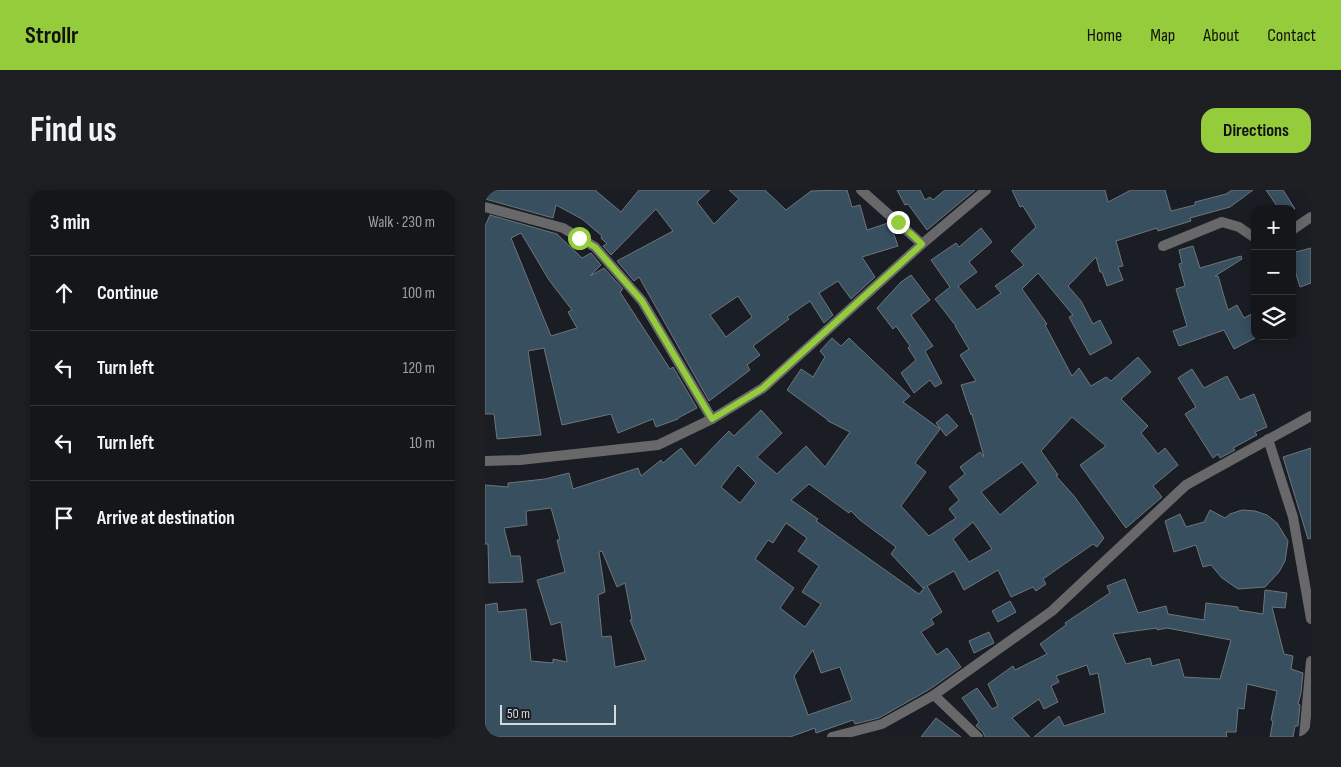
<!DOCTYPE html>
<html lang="en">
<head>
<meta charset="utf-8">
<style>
  :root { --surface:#14161a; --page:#1d1f23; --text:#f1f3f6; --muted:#9d9fa2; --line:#333539; --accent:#95cc3b }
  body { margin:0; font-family:"Sofia Sans Condensed",sans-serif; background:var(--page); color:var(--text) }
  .controls { position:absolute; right:15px; top:15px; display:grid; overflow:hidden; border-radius:10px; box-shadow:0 2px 12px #0003 }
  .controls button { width:45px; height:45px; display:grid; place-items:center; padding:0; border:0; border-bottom:1px solid var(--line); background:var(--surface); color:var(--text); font:25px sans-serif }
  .scale { position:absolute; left:15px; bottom:12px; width:116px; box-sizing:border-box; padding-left:5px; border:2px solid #d5d7db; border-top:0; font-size:14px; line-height:18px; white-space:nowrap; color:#d5d7db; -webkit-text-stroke:4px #1a1d23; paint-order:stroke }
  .stop { position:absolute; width:15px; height:15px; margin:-11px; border:4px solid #95cc3b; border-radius:50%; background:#fff }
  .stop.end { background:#95cc3b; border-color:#fff; box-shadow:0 1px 5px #0008 }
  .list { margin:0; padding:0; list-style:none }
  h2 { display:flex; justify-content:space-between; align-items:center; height:65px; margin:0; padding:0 20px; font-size:21px }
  h2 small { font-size:16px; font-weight:400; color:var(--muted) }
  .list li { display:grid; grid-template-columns:32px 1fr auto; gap:15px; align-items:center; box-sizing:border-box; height:75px; padding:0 20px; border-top:1px solid var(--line) }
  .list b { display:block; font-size:19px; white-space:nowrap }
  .list em { font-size:16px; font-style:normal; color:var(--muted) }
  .icon { flex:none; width:28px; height:28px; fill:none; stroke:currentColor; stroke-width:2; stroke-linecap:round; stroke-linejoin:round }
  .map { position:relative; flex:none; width:826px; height:547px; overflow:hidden; border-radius:15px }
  header { display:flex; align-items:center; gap:30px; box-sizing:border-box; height:70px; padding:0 25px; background:var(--accent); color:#111 }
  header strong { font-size:24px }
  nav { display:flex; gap:28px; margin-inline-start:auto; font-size:18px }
  .intro { display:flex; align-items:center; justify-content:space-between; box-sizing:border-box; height:120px; padding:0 30px }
  h1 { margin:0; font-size:35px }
  .button { padding:12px 22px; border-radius:15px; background:var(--accent); color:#111; font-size:18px; font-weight:700 }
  main { display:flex; gap:30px; padding:0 30px }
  aside { flex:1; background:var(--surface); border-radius:15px; box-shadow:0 2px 12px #0003 }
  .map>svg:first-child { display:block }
  .building { fill:#374f5f; stroke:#6e757b; fill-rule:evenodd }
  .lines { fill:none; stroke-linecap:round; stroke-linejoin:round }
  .street { stroke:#68686b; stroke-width:10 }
  .route { stroke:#95cc3b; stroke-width:6 }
</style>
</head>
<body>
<header>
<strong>Strollr</strong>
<nav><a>Home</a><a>Map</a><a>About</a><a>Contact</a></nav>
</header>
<div class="intro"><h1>Find us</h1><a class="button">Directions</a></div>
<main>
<aside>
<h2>3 min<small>Walk · 230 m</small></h2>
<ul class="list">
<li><svg class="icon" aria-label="ahead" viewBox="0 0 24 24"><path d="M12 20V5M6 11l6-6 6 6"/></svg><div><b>Continue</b></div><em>100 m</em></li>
<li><svg class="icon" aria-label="left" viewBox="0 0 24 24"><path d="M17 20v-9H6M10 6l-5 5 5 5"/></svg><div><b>Turn left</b></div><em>120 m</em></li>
<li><svg class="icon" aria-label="left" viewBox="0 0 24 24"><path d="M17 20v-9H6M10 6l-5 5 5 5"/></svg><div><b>Turn left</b></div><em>10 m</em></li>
<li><svg class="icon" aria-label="arrive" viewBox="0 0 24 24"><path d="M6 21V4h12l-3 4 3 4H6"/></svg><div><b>Arrive at destination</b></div></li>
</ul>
</aside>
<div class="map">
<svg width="826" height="547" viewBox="0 0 826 547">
  <rect width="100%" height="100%" fill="#1a1d23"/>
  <g class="building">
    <path d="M0 0H110L136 22 154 0H225L212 12 229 34 254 9 244 0H280L301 20 326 1 362 0 367 17 375 15 382 40 403 33 406 36 413 56 377 67 390 87 366 109 353 91 334 103 348 125 339 133 325 111 302 127 304 129 268 156 275 165 262 175 265 180 224 211 154 87 149 91 132 71 188 41 171 19 126 65 118 56 122 54 116 48 117 46 97 29 71 15 68 28 0 9ZM253 106 267 127 241 147 225 125Z"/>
    <path d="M412 0H435L440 10 445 7 448 10 460 0H490L442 40 423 14 420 15Z"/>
    <path d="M527 0H620L623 12 646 0H680L686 21 710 15V12L741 4 747 0H768L745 17 705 28 706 31 673 41 672 38 631 51 638 76 633 77 638 90 622 96 617 82H615L611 67 583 96 596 111 608 134 615 130 627 153 605 165 584 127 588 125 553 83 537 99 562 134 560 135 587 186 594 178 606 196 621 187 626 191 653 167 666 182 636 209 663 236 656 243 673 264 680 258 693 275 668 296 677 307 641 338 595 275 621 256 587 227 556 261 573 285 571 286 589 306 619 348 612 357 608 354 558 389 561 394 551 401 548 397 526 407 513 380 479 400 469 381 442 396 457 422 446 429 449 434 436 442 452 465 462 458 476 477 445 499 394 528 370 534 368 530 331 543 330 538 305 547H0V415L12 413 13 422 41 419 46 471 68 473V469L82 472 76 432 66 435 52 390 80 382 72 350H75L66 318 41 321 42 335 19 338 26 366H35L38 392 4 393 3 354H0V295L23 297V293L60 289 84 283 88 299 153 278 156 286 176 270 178 273 196 258 210 276 244 241 249 246 276 220 297 243 272 267 292 284 321 256 340 277 365 242 343 231V230L302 200 316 179 328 187 340 167 335 161 347 148 356 156 364 148 425 206 418 212 455 239 430 273 441 282 416 316 444 346 471 328 464 319 474 310 464 297 480 284 475 277 495 262 499 267 487 224 486 225 476 195 491 191 475 165 484 159 470 136H471L450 109 465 97 446 70 471 53 474 57 496 38 507 52 484 72 492 82 473 96 492 120 516 103 510 96 539 75 526 61 551 37 538 16 535 17ZM537 272 553 293 515 325 496 302ZM253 275 271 293 255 313 236 297ZM324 294 364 323 366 321 375 330 411 357 406 364 438 398 440 397 434 404 331 331 333 329 306 310ZM488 332 507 359 484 372 468 349ZM301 333 322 348 313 361 334 376 317 402 336 414 320 437 295 418 309 398 270 369 283 350 288 353ZM117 361 132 397 140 393 147 430H145L161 470 130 477 126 446 117 447 113 405 120 402 114 362ZM328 460 336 483 355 477 367 510 323 525 309 486Z"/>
    <path d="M781 0H798L810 19H794Z"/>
    <path d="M5 25 72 44 97 68 106 63 116 75 105 86 119 78 138 99 135 102 185 179 188 177 212 218 193 228V229L171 237 168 229 133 243 126 224 77 235 59 158 43 161 56 245 12 249 9 224H0V36ZM36 43 64 90 87 120 83 122 92 138 66 146 26 48Z"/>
    <path d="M708 56 715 78 756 66 757 69 730 86H733L743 120 752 115 759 128 770 122V148L749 159 739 140 694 156 688 141 702 136 691 99 700 96 694 74 697 73 694 60Z"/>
    <path d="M826 58V93L815 97 807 71V63Z"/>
    <path d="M426 85 445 110 426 125 448 156 440 161 457 193 450 197 445 190 429 203 416 183 431 170 423 158 425 156 411 136 408 139 392 118 416 92Z"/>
    <path d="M707 179 719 198 742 186 755 210 769 204 782 237 770 242 772 245 748 258 750 260 735 268 733 264 728 268 700 224 711 217 693 188Z"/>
    <path d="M462 224 473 236 461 246 451 233Z"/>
    <path d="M826 258V348L823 349 798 267Z"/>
    <path d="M725 320 740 328 745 324 757 320 770 321 782 325 792 333 803 351 800 371 794 382 780 397 753 399 737 388 726 375 718 377 711 355 689 362 680 331 695 324 701 337 719 332Z"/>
    <path d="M640 389 653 423 681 416 683 424 719 430 721 413 753 417V420L778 424 780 400 802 403 800 418 787 417 799 464 808 466 806 479 818 483 816 503 813 514 815 515 813 536H810L808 547H785L788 531 786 530 792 501 762 494 759 519 753 518 751 542H741L742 547H549L574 526 579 536 620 523 613 483 605 485 602 475 571 486 574 492 566 496 573 512 559 519 554 509 527 528 545 547H500L498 542 491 536 494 532 477 508 492 498 507 519 513 516 503 494 528 476 530 480 562 464 555 454 581 435 580 433 625 403 622 396ZM672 438V440L682 438 746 450 735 489 699 487 694 469 667 476 665 468 641 474 628 444Z"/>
    <path d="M525 411 531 422 513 432 507 421Z"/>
    <path d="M504 442 509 453 489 463 484 451Z"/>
    <path d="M451 528 476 547H436Z"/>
  </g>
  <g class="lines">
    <g class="street">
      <path d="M376 0 437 54"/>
      <path d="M0 17 78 38 110 57 157 111 227 229"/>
      <path d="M807 40 826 27"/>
      <path d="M678 56 737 32 754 37 770 48"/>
      <path d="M783 249 808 327 826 429"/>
      <path d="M0 271 35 270 173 255 227 229 278 198 437 54 501 0"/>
      <path d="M449 505 493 547"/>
      <path d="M347 547 397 534 449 505 567 421 701 295 826 226"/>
      <path d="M819 547 826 471"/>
    </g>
  </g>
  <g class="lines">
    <path class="route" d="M94 48 110 57 157 111 227 229 278 198 437 54 413 32"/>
  </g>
</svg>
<div class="controls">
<button>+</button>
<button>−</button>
<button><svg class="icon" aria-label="layers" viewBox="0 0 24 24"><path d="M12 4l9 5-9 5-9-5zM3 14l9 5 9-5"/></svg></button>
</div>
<div class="scale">50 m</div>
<div class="stop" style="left:94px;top:48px"></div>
<div class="stop end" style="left:413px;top:32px"></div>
</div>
</main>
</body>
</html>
